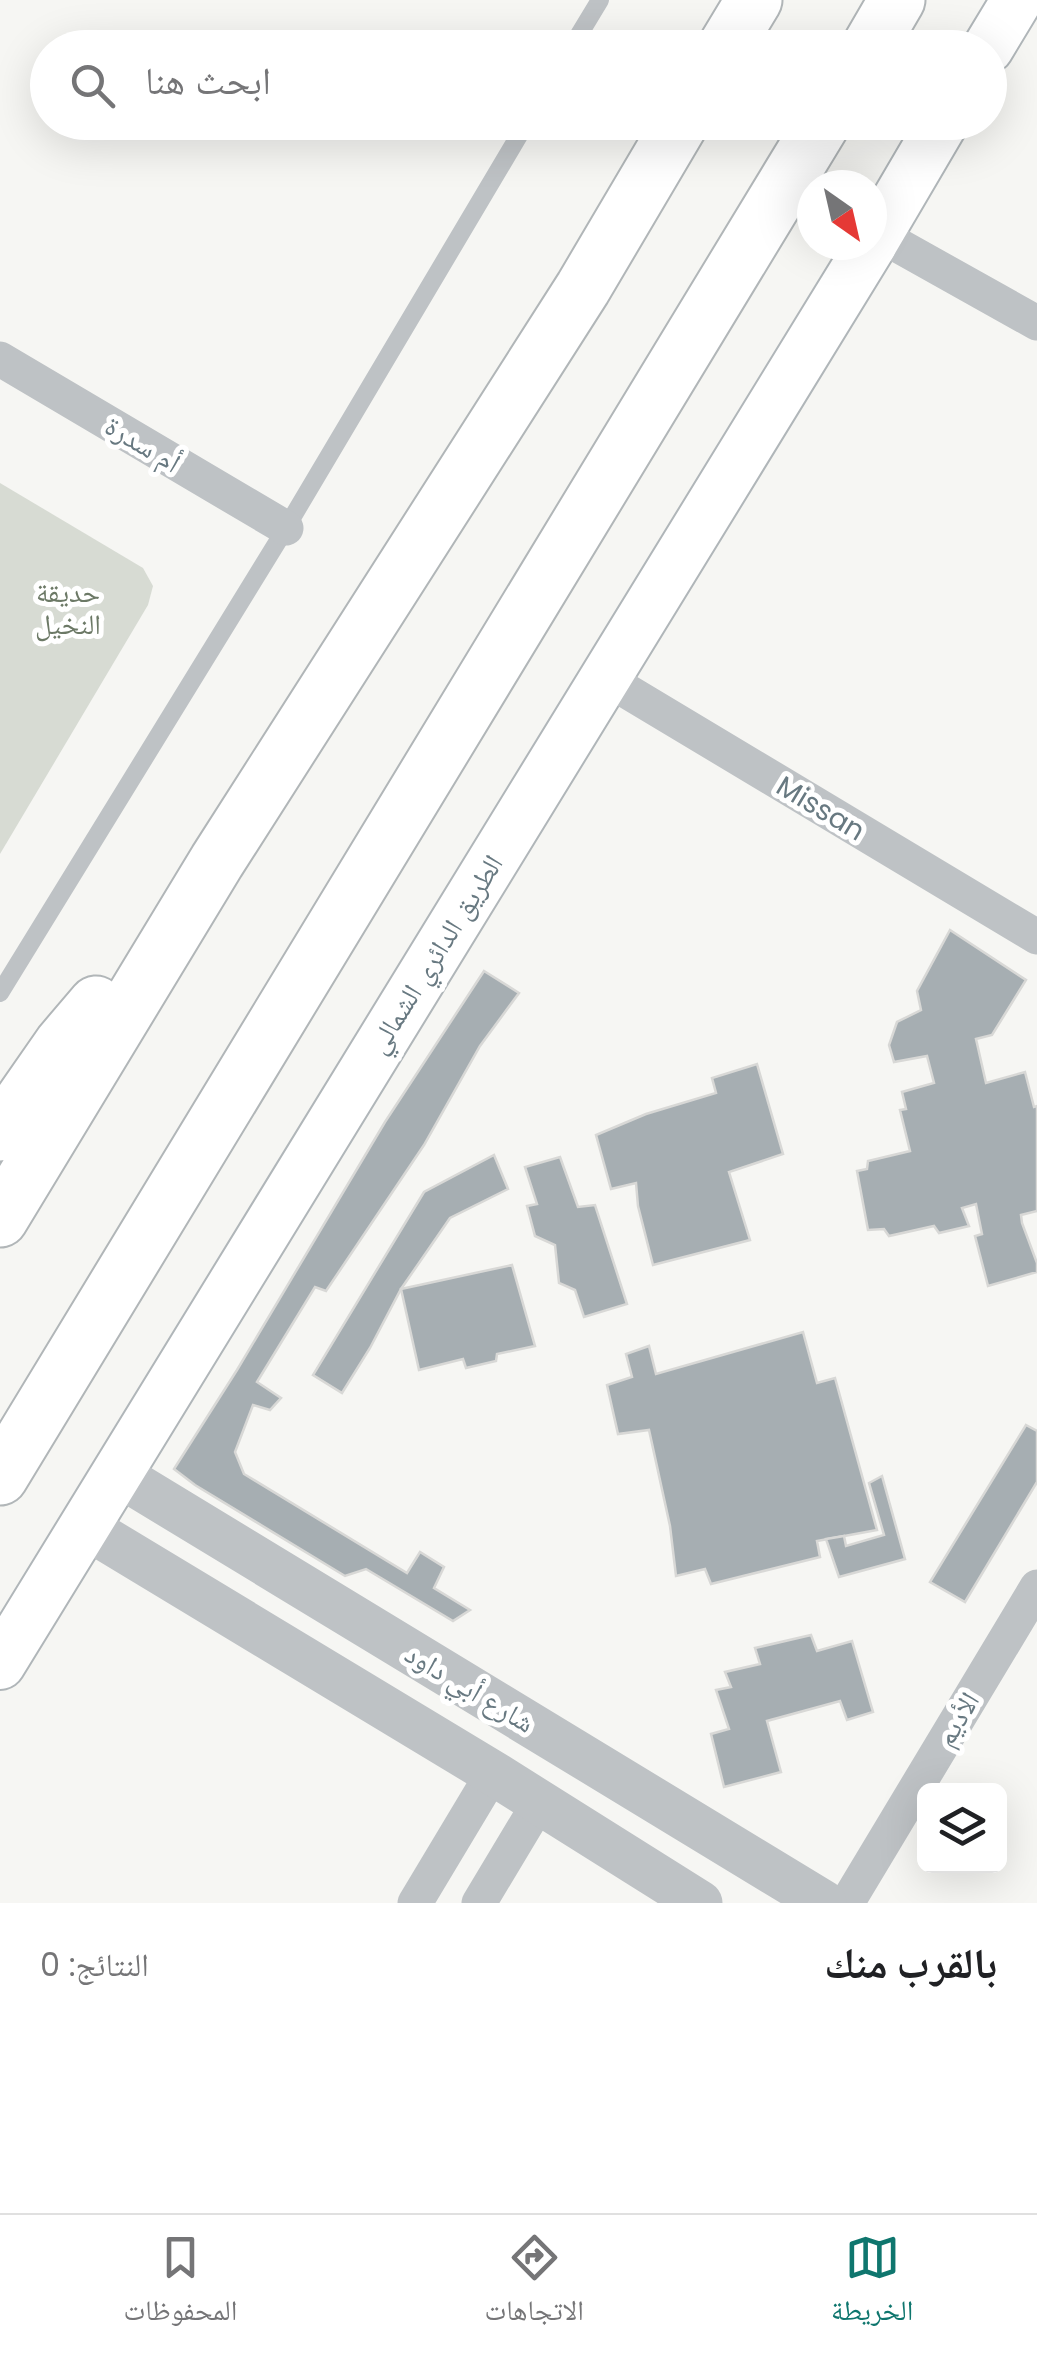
<!DOCTYPE html>
<html lang="ar">
<head>
<meta charset="utf-8">
<style>
  :root { --surface:#fff; --page:#f6f6f6; --text:#202124; --muted:#757577; --line:#e0e0e0; --accent:#0f766e }
  body { margin:0; font-family:Poppins,"Noto Naskh Arabic",sans-serif; background:var(--page); color:var(--text); direction:rtl }
  .controls { position:absolute; right:30px; bottom:30px; display:grid; overflow:hidden; border-radius:15px; box-shadow:0 10px 40px #0002 }
  .controls button { width:90px; height:90px; display:grid; place-items:center; padding:0; border:0; border-bottom:2px solid var(--line); background:var(--surface); color:var(--text); font:50px sans-serif }
  .compass { position:absolute; left:797px; top:170px; width:90px; height:90px; border-radius:50%; background:var(--surface); box-shadow:0 10px 40px #0002; rotate:146deg }
  .list { margin:0; padding:0; list-style:none }
  h2 { display:flex; justify-content:space-between; align-items:center; height:130px; margin:0; padding:0 40px; font-size:42px }
  h2 small { font-size:32px; font-weight:400; color:var(--muted) }
  .icon { flex:none; width:55px; height:55px; fill:none; stroke:currentColor; stroke-width:2; stroke-linecap:round; stroke-linejoin:round }
  .map { position:relative; flex:none; width:1037px; height:1903px; overflow:hidden; direction:ltr }
  .search { position:absolute; background:var(--surface); box-shadow:0 10px 40px #0002; left:30px; right:30px; top:30px; height:110px; display:flex; align-items:center; gap:25px; box-sizing:border-box; padding:0 35px; border-radius:55px; color:var(--muted); font-size:38px }
  .sheet { height:310px; background:var(--surface) }
  nav { display:flex; justify-content:space-around; align-items:center; box-sizing:border-box; height:140px; border-top:2px solid var(--line); background:var(--surface); font-size:28px; color:var(--muted) }
  nav a { display:grid; justify-items:center; gap:5px }
  nav .on { color:var(--accent) }
  .map>svg:first-child { display:block }
  .green { fill:#d7dbd3 }
  .building { fill:#a6aeb2; stroke:#d8d8d6; stroke-width:2.5 }
  .lines { fill:none; stroke-linecap:round; stroke-linejoin:round }
  .secondary-casing { stroke:#b0b6b9; stroke-width:54 }
  .motorway-casing { stroke:#b1b6b8; stroke-width:59 }
  .service { stroke:#bec2c5; stroke-width:18 }
  .minor { stroke:#bec2c5; stroke-width:35 }
  .tertiary { stroke:#bec2c5; stroke-width:45 }
  .secondary { stroke:#fff; stroke-width:50 }
  .motorway { stroke:#fff; stroke-width:55 }
  .labels { text-anchor:middle; stroke-width:10; stroke-linejoin:round; paint-order:stroke }
  .street-label { font-size:28px; fill:#687981; stroke:#fff }
  .park-label { font-size:28px; fill:#6c7966; stroke:#fff }
</style>
</head>
<body>
<div class="map">
<svg width="1037" height="1903" viewBox="0 0 1037 1903">
  <rect width="100%" height="100%" fill="#f6f6f3"/>
  <path class="green" d="M0 483 143 568 153 586 148 605 0 854Z"/>
  <g class="building">
    <path d="M950 930 1026 980 992 1035 976 1039 986 1083 1025 1072 1034 1107 1037 1106V1211L1021 1215 1022 1223 1037 1263V1272L988 1286 975 1236 982 1234 976 1204 962 1208 969 1226 939 1233 934 1226 889 1236 884 1229 868 1230 857 1171 867 1169 868 1161 910 1151 900 1110 906 1109 902 1092 934 1083 927 1056 894 1062 889 1045 897 1022 921 1010 917 991Z"/>
    <path d="M484 971 519 993 480 1046 424 1145 326 1291 315 1287 257 1382 281 1398 270 1410 253 1405 235 1452 244 1474 407 1573 420 1552 444 1567 434 1588 470 1610 453 1621 366 1569 345 1576 195 1485 174 1469 237 1370 385 1122Z"/>
    <path d="M757 1064 783 1154 729 1172 750 1240 653 1265 638 1206 636 1183 611 1189 596 1135 646 1114 716 1093 712 1078Z"/>
    <path d="M494 1155 508 1189 450 1218 401 1289 370 1348 342 1393 313 1375 424 1192Z"/>
    <path d="M560 1157 578 1207 595 1205 627 1304 584 1317 575 1290 559 1283 555 1245 535 1236 527 1206 537 1204 525 1167Z"/>
    <path d="M512 1265 535 1346 497 1354 496 1361 466 1368 463 1359 419 1370 401 1289Z"/>
    <path d="M803 1332 817 1383 835 1378 877 1530 817 1541 820 1557 711 1584 705 1569 676 1576 670 1526 649 1430 618 1434 607 1385 632 1377 626 1354 649 1346 656 1374Z"/>
    <path d="M1026 1425 1037 1431V1482L965 1602 930 1582Z"/>
    <path d="M882 1476 905 1559 839 1577 826 1539 844 1536 846 1546 884 1535 869 1483Z"/>
    <path d="M811 1635 817 1651 852 1641 873 1712 847 1720 840 1701 767 1721 781 1772 724 1787 711 1734 729 1729 716 1690 731 1687 725 1672 760 1664 755 1648Z"/>
  </g>
  <g class="lines">
    <g class="secondary-casing">
      <g id="secondary">
        <path d="M988 48 1017 0"/>
        <path d="M872 243 943 122"/>
        <path d="M0 1664 871 245"/>
      </g>
    </g>
    <g class="motorway-casing">
      <g id="motorway">
        <path d="M725 48 754 0"/>
        <path d="M869 48 897 0"/>
        <path d="M0 1133 62 1044 96 1004"/>
        <path d="M0 1219 217 861 583 288 681 122"/>
        <path d="M0 1477 823 122"/>
      </g>
    </g>
    <g class="service">
      <path d="M571 48 600 0"/>
      <path d="M0 993 286 528 527 122"/>
    </g>
    <g class="minor">
      <path d="M878 234 1037 323"/>
      <path d="M0 359 286 528"/>
      <path d="M605 678 1037 937"/>
      <path d="M415 1903 493 1773"/>
      <path d="M479 1903 539 1803"/>
      <path d="M847 1903 1037 1587"/>
    </g>
    <g class="tertiary">
      <path d="M116 1473 824 1903"/>
      <path d="M84 1526 493 1773 700 1903"/>
    </g>
    <use href="#secondary" class="secondary"/>
    <use href="#motorway" class="motorway"/>
  </g>
  <g class="labels">
    <g class="street-label">
      <text transform="translate(143 444) rotate(31)" y="10">أم سدرة</text>
      <text transform="translate(821 808) rotate(31)" y="10">Missan</text>
      <text transform="translate(435 954) rotate(-58)" y="10">الطريق الدائري الشمالي</text>
      <text transform="translate(470 1688) rotate(31)" y="10">شارع أبي داود</text>
      <text transform="translate(957 1719) rotate(-59)" y="10">الأديم</text>
    </g>
    <g class="park-label">
      <text x="68" y="602">حديقة<tspan x="68" dy="32">النخيل</tspan></text>
    </g>
  </g>
</svg>
<div class="controls">
<button><svg class="icon" aria-label="layers" viewBox="0 0 24 24"><path d="M12 4l9 5-9 5-9-5zM3 14l9 5 9-5"/></svg></button>
</div>
<svg class="compass" viewBox="-18 -18 36 36"><path d="M0-13l5 13h-10z" fill="#e53935"/><path d="M0 13l5-13h-10z" fill="#757577"/></svg>
<div class="search"><svg class="icon" aria-label="search" viewBox="0 0 24 24"><circle cx="10" cy="10" r="6"/><path d="M15 15l6 6"/></svg>ابحث هنا</div>
</div>
<section class="sheet">
<h2>بالقرب منك<small>النتائج: 0</small></h2>
<ul class="list">
</ul>
</section>
<nav>
<a class="on"><svg class="icon" aria-label="map" viewBox="0 0 24 24"><path d="M3 6l6-2 6 2 6-2v14l-6 2-6-2-6 2zM9 4v14M15 6v14"/></svg>الخريطة</a>
<a><svg class="icon" aria-label="directions" viewBox="0 0 24 24"><path d="M12 3l9 9-9 9-9-9zM9 14v-3h6M13 9l2 2-2 2"/></svg>الاتجاهات</a>
<a><svg class="icon" aria-label="saved" viewBox="0 0 24 24"><path d="M7 4h10v16l-5-4-5 4z"/></svg>المحفوظات</a>
</nav>
</body>
</html>
